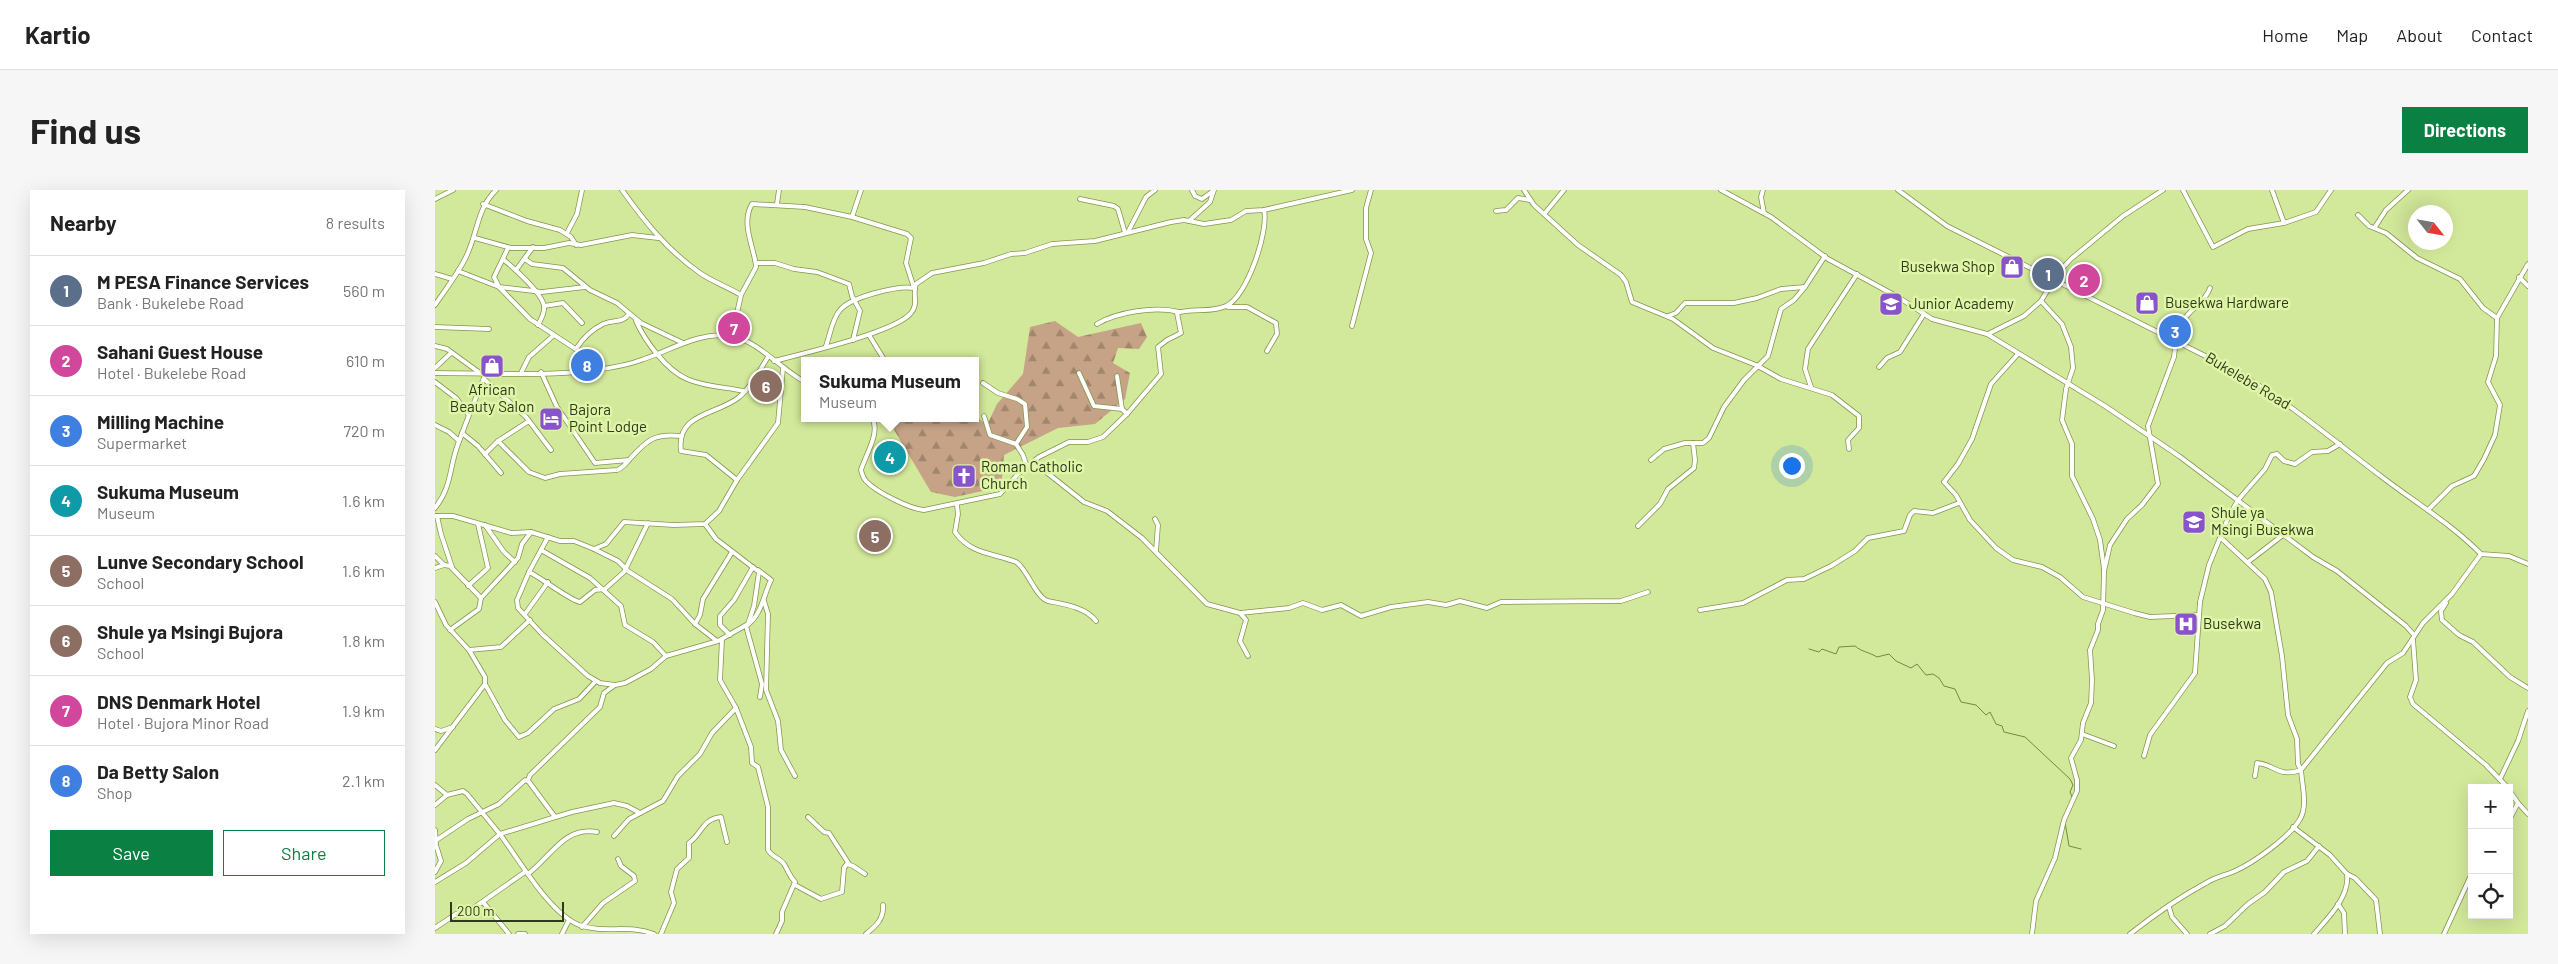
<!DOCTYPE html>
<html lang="en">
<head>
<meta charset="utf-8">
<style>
  :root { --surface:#fff; --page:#f6f6f6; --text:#222; --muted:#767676; --line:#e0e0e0; --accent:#0b8043 }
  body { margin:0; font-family:Barlow,sans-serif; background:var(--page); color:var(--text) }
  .controls { position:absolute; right:15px; bottom:15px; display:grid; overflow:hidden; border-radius:0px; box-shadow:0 5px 20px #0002 }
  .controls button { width:45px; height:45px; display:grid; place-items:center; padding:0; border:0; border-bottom:1px solid var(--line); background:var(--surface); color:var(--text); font:25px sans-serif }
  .compass { position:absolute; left:1973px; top:15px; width:45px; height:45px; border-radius:50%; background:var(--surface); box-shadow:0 5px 20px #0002; rotate:121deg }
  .scale { position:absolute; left:15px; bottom:12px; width:114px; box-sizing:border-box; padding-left:5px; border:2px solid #2f3818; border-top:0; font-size:14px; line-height:18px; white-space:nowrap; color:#2f3818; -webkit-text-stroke:4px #dff5a7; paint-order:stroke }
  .you { position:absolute; left:1356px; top:275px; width:18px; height:18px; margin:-12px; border:4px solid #fff; border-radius:50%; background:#1a73e8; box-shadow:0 0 0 8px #1a73e833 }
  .badge { display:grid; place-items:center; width:32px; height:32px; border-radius:50%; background:var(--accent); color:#fff; font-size:16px; font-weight:700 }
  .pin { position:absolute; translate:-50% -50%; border:2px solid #fff; box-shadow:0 1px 5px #0006 }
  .popup { position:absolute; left:366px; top:167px; width:178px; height:65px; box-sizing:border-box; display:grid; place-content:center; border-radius:0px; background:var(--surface); filter:drop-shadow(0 1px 4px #0005); font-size:16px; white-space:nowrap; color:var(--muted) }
  .popup b { font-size:19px; color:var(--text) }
  .popup::after { content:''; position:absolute; left:50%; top:100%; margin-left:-10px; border:10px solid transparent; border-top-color:var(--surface) }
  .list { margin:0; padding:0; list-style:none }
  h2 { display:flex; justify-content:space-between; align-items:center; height:65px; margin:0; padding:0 20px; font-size:21px }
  h2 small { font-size:16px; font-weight:400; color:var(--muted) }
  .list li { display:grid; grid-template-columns:32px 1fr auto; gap:15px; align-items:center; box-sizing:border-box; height:70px; padding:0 20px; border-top:1px solid var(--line) }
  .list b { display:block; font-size:19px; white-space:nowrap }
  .list p { margin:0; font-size:16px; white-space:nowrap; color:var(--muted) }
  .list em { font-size:16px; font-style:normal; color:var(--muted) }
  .actions { display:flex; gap:10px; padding:15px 20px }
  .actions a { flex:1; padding:11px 0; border:1px solid var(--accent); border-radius:0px; text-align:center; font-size:18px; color:var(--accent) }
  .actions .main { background:var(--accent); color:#fff }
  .icon { flex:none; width:28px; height:28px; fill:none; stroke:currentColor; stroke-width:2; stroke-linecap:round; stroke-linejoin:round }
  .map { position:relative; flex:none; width:2093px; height:744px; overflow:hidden; border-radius:0px }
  header { display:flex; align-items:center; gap:30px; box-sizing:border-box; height:70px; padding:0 25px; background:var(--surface); border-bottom:1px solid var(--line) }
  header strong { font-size:24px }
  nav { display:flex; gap:28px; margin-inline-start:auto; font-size:18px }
  .intro { display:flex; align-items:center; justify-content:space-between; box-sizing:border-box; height:120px; padding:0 30px }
  h1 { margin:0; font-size:35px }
  .button { padding:12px 22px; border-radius:0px; background:var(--accent); color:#fff; font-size:18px; font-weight:700 }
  main { display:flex; gap:30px; padding:0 30px }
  aside { flex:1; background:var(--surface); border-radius:0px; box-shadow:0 5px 20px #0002 }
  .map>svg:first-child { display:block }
  .forest { fill:url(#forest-firs) }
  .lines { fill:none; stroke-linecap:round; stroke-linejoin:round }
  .stream { stroke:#768845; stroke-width:1 }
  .minor-casing { stroke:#83964c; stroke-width:5.5 }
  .minor { stroke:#fff; stroke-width:4 }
  .labels { text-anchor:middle; stroke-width:5; stroke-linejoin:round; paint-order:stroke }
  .poi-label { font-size:15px; fill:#2f3818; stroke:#dff5a7; text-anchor:start }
  .street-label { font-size:15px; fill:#2f3818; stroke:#dff5a7 }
</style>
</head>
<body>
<header>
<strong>Kartio</strong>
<nav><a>Home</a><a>Map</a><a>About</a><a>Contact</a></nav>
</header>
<div class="intro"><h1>Find us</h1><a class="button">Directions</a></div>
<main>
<aside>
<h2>Nearby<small>8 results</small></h2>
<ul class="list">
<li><span class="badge" style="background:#5c6f8a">1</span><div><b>M PESA Finance Services</b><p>Bank · Bukelebe Road</p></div><em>560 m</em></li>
<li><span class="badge" style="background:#d1479c">2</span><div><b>Sahani Guest House</b><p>Hotel · Bukelebe Road</p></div><em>610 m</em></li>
<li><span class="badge" style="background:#3f7fe0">3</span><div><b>Milling Machine</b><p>Supermarket</p></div><em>720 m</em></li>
<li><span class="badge" style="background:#0f9aa8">4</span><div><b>Sukuma Museum</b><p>Museum</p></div><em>1.6 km</em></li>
<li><span class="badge" style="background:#8d6e63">5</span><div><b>Lunve Secondary School</b><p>School</p></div><em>1.6 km</em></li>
<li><span class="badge" style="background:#8d6e63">6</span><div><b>Shule ya Msingi Bujora</b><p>School</p></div><em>1.8 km</em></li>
<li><span class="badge" style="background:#d1479c">7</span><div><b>DNS Denmark Hotel</b><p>Hotel · Bujora Minor Road</p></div><em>1.9 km</em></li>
<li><span class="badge" style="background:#3f7fe0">8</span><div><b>Da Betty Salon</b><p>Shop</p></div><em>2.1 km</em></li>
</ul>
<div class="actions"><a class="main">Save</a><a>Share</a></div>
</aside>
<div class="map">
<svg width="2093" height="744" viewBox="0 0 2093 744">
  <defs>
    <pattern id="forest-firs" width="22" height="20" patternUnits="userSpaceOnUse" patternTransform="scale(1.25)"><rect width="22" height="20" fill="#c6a387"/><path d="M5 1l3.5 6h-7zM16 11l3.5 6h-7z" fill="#a1866d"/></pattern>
  </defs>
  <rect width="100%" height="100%" fill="#d2e89a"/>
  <path class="forest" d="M620 131 643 147 706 133 712 147 704 159 683 158 678 173 695 183 690 209 660 234 623 238 569 265 566 297 520 307 496 302 452 228H540V226L552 235 562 214 588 184 595 137Z"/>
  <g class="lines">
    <g class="stream">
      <path d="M1374 459 1384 462 1387 459 1401 464 1404 457 1420 456C1427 462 1434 462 1442 467L1454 464 1461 471 1476 478 1482 474 1491 485 1498 484 1504 488 1509 496 1520 499 1526 512 1541 515 1551 525 1555 522 1561 534 1567 536 1569 542 1590 547 1635 589 1638 595 1635 602 1638 609"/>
      <path d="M1630 632 1634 656 1646 659"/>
    </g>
    <g class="minor-casing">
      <g id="minor">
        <path d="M187 0C210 32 232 60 265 83 276 91 293 97 306 105"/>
        <path d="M757 0 760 6 767 9 778 1"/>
        <path d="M1089 0 1099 15 1143 55 1186 85 1191 92 1197 112 1238 129 1278 158 1321 175 1346 189 1397 205 1424 226V238L1413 250 1414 259"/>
        <path d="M1286 0 1336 27 1393 69 1463 107 1497 129 1552 144 1670 216 1744 266 1878 367 1902 381 1971 436 1979 445"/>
        <path d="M1328 0 1326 7 1329 23"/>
        <path d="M1463 0 1512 36 1804 183C1856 214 1898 250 1947 287 1981 313 2015 333 2046 364L2074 366 2093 374"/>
        <path d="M1748 0 1778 57 1813 39 1849 33 1881 22 1896 0"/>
        <path d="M1837 0 1849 33"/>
        <path d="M0 9 18 0"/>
        <path d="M645 9 679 16 683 19 690 43"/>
        <path d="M48 14 92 31 125 40 136 47 141 55"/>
        <path d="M342 14 344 0"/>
        <path d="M1061 21 1071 20 1083 8 1095 10"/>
        <path d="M1110 23 1129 0"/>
        <path d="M1923 25 1934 36 1951 43 1982 68 2025 89 2048 118 2062 128"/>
        <path d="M417 27 426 0"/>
        <path d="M754 31 775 12 779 0"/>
        <path d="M1940 37 1951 20 1973 0"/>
        <path d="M693 42 711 7 720 0"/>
        <path d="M132 43 142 24 147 0"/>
        <path d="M40 48 76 58H109L134 53 146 55 197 45 223 48"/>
        <path d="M73 58 59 87 64 97 107 102 150 97"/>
        <path d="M90 69 97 74 128 78 155 100 182 113 206 133 248 153"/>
        <path d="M69 70C79 78 107 103 109 116 110 123 106 129 103 135"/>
        <path d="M321 73H340L359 79 382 82 414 94 417 106 425 121 418 150"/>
        <path d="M81 80 98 57"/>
        <path d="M23 81 64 97 95 129 148 164 160 180"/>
        <path d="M0 84 17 89"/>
        <path d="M2084 87 2093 96"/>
        <path d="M1606 111 1627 134 1636 157 1638 178 1631 199 1627 230 1637 254V286L1658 329 1665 350 1669 379"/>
        <path d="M0 115C10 100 22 85 30 69 43 44 41 20 61 0"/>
        <path d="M109 116 128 113 147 133"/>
        <path d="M793 117H812L841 133 842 144 832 161"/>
        <path d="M1233 126 1241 123 1250 113H1299L1322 108 1346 99 1370 97"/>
        <path d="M201 131C210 151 231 180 252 189 270 197 290 197 309 201"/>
        <path d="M662 134C682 122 720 116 744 122"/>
        <path d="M917 136 936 63 931 49V18L936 0"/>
        <path d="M0 137 54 139"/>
        <path d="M1553 144 1589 126 1606 111 1623 83 1636 69 1688 26 1728 0"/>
        <path d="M434 145 450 171"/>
        <path d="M297 146 306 105 321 77C320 59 305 34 317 14L370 17 417 27 472 44 476 48 471 73 479 98C463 95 416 107 405 120 397 129 395 145 391 156"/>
        <path d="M1742 150C1743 122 1769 117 1775 98"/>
        <path d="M0 156 12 159 45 183"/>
        <path d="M141 159C148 148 156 140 168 134 179 129 187 134 194 124"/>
        <path d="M1583 164 1556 194 1537 249 1523 274 1509 292 1521 305 1535 330 1561 358 1578 370 1607 377 1625 387 1648 407 1699 423 1715 427 1763 425"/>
        <path d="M339 171C366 164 461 142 476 123 484 114 477 104 481 94L497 83 549 73 576 64 590 63 617 54 660 51 736 32 749 30 769 34 796 30 811 21 829 20 917 0"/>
        <path d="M1444 177 1452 168 1465 162 1489 124"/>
        <path d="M0 178 16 163"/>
        <path d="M106 182 122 217 160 273 194 270"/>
        <path d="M0 183C53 183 108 187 160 180 176 178 194 175 209 169 236 160 266 141 296 146 322 150 347 180 370 192"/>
        <path d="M86 183 94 167 118 146"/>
        <path d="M644 183 659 216 687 219 692 224"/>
        <path d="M682 186 687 219"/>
        <path d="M49 189 91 227 116 260"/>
        <path d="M0 192 21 208 33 224"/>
        <path d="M548 193 563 203 582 209 590 214 592 237 581 254 588 265 592 277 606 278 649 312 672 321 707 348 772 414 805 423 854 418 868 413 887 420 906 415 926 426 956 417 993 412 1011 415 1025 411 1052 418 1066 412 1186 411 1213 402"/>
        <path d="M1376 197 1370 179 1373 159 1422 84"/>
        <path d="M549 226 555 245 581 254"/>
        <path d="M437 228C446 242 430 266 426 280 427 284 428 288 431 291 441 302 475 319 489 320L565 304 583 284 604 267 634 252H653L668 247 692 224 726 184 723 157 732 150 746 143 742 123C757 118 777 123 791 116 812 107 834 41 829 20"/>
        <path d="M0 235 14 242 24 251"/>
        <path d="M27 243 43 256 66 283"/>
        <path d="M63 251 94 282 110 288 125 284 182 280C188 278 190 274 194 270 212 250 219 243 246 246"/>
        <path d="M50 264 63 251 94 231"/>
        <path d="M1216 270 1229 259 1250 253H1268L1274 248 1289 217 1309 190 1333 166 1346 119 1359 110 1370 97 1390 66"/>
        <path d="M302 290 271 265 246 261C241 223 281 225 303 208 316 198 324 181 333 167"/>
        <path d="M522 315 523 324 520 342C536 365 559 363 581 372 591 377 601 408 613 411 628 414 651 417 661 431"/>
        <path d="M0 318C17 297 14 278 23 254 32 230 41 207 51 183"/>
        <path d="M1993 320 2017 296 2039 286 2049 269 2060 245 2065 215 2053 192 2061 166 2062 128 2093 74"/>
        <path d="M0 326H18L76 343 96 342 125 351H139L159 359 171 354 189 332 239 335 270 334 284 321 302 290 343 233 348 178"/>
        <path d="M2 326 6 344 17 377"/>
        <path d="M720 329 723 335 721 361"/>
        <path d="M50 335 69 362 80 372"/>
        <path d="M1203 336 1225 314 1233 299 1259 278 1260 270 1258 253"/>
        <path d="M113 347 94 382C105 387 136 411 145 412L160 400 170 399 189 382 213 333"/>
        <path d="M1785 347 1830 389 1836 402 1847 466 1853 525 1862 549 1863 574 1866 580C1843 588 1839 574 1822 573L1820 586"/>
        <path d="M159 359 183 371 193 381 237 409 260 434 282 451"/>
        <path d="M106 360 155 388 186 416 190 435 218 452 231 466"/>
        <path d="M0 366 9 375"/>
        <path d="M1813 372 1848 345"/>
        <path d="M0 378 9 375 15 376 46 408"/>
        <path d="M323 380 336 390C328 406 327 425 311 436L327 494 325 507"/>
        <path d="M94 382 82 410 83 418 107 444 153 486 165 493 180 495 190 493 216 479 231 466 283 451 313 434 319 416 324 382 281 349 270 334"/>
        <path d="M33 396 53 378 43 334"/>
        <path d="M329 411 333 424 331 500 343 531 346 560 360 586"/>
        <path d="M0 412 11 435 34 460"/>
        <path d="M2011 413 2006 421 2007 430 2024 445 2038 452 2075 487 2093 498"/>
        <path d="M1265 420 1308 413 1352 390 1369 389 1396 376 1420 361 1433 348 1469 341 1475 325 1479 321 1498 323 1524 313"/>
        <path d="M805 423 811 430 805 451 813 466"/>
        <path d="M90 424 113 392"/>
        <path d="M260 434 265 425 268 409 297 362"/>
        <path d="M15 440 44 419 46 408 83 368 87 354 96 342"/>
        <path d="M295 445 285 435V426L299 410 318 377"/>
        <path d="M287 449 285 490 301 518 316 557 317 573 323 577 333 617V660C337 667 345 668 349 674 354 682 354 686 360 692L347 722V731L341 744"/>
        <path d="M1978 450 1981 490 1975 507 1978 514 2051 575 2073 598"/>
        <path d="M50 494 70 530 84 547 93 543 119 519 144 509 160 492"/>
        <path d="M0 539 6 541 18 537"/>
        <path d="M1647 544 1679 556"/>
        <path d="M0 560 50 494V487L34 460 66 457 95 430"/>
        <path d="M1709 566 1715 545 1760 483 1765 412 1774 375 1793 328 1803 310 1830 279 1837 265 1842 264 1849 271 1860 274 1877 262 1893 261 1905 254"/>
        <path d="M2065 589 2083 551 2093 521"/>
        <path d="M93 590 95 585 165 517 169 503 180 495"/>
        <path d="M0 595 12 605 28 601 32 604C43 617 53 630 64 643 84 669 114 723 144 735 169 744 193 734 219 744"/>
        <path d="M2074 600 2083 613 2074 630"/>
        <path d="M2083 613 2093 624"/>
        <path d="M0 615 12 605"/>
        <path d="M373 627 389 642 394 643 414 674"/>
        <path d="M1858 637 1895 665 1912 684C1915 707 1892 729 1879 744"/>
        <path d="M0 640 1 655 6 671 0 682"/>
        <path d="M179 646 194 629 228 611 243 586 265 564 277 543 301 518"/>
        <path d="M0 651 33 629 64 614 90 590 94 592 120 627"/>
        <path d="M93 684C116 667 129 636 162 642"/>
        <path d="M1912 684 1920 688 1941 710 1945 744"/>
        <path d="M0 692 31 673 65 644 137 622 179 613 192 616 205 623"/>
        <path d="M360 695 386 709 407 702 409 678 412 674 418 676 430 684"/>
        <path d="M48 712 74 744"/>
        <path d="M1903 714 1909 723 1910 744"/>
        <path d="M1734 717 1737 727 1752 744"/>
        <path d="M147 737 168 713 200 691 199 686 186 676 183 669"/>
        <path d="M0 738 21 724 40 717 90 682"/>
        <path d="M83 744H90"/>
        <path d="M127 744 134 730"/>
        <path d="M226 744 239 713 236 702 242 679 254 668V653C267 644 267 629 286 627L292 652"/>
        <path d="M431 744C441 736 449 729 448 715"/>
        <path d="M1597 744 1601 711 1620 668 1629 630 1642 601V590L1636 568 1646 550 1648 533 1656 513 1657 490 1655 460 1663 440V434L1668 420 1669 381 1675 355 1692 329 1707 315 1723 294 1713 236 1739 167 1741 149"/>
        <path d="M1695 744C1719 725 1745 707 1771 693 1780 687 1791 685 1800 681 1818 673 1855 647 1865 629 1873 616 1867 595 1866 580L1952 473 1968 463 1988 433 2017 404 2046 364"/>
        <path d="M1775 744 1790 736 1813 714 1830 702 1849 682 1872 671 1884 656"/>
        <path d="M2009 744 2037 683"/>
      </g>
    </g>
    <use href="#minor" class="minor"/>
  </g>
  <defs>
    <g id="shop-square" transform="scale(1.25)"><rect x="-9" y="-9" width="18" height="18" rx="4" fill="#8953cb" stroke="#dff5a7"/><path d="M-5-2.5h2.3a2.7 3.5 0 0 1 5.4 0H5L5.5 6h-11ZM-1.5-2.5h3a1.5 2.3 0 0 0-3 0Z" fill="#fff"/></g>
    <g id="school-square" transform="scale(1.25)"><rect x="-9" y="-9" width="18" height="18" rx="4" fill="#8953cb" stroke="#dff5a7"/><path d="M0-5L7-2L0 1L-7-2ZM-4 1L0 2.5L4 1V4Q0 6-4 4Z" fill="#fff"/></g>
    <g id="hotel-square" transform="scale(1.25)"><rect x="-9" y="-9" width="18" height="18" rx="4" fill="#8953cb" stroke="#dff5a7"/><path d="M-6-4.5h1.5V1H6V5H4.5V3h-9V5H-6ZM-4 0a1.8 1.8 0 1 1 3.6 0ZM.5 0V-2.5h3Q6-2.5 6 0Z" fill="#fff"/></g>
    <g id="church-square" transform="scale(1.25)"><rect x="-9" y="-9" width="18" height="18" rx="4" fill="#8953cb" stroke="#dff5a7"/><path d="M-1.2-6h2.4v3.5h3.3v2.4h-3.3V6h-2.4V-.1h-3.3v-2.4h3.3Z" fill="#fff"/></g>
    <g id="hospital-square" transform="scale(1.25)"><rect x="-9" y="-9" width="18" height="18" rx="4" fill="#8953cb" stroke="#dff5a7"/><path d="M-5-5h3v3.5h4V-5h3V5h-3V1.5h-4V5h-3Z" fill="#fff"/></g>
  </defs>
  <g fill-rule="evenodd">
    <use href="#shop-square" x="1577" y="77"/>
    <use href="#shop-square" x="1712" y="113"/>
    <use href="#school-square" x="1456" y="114"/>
    <use href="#shop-square" x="57" y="176"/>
    <use href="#hotel-square" x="116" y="229"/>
    <use href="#church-square" x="529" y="286"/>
    <use href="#school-square" x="1759" y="332"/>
    <use href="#hospital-square" x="1751" y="434"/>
  </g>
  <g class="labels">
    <g class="poi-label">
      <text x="1560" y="82" text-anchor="end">Busekwa Shop</text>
      <text x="1730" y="118">Busekwa Hardware</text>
      <text x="1474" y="119">Junior Academy</text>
      <text x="57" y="205" text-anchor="middle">African<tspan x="57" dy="17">Beauty Salon</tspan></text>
      <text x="134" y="225">Bajora<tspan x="134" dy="17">Point Lodge</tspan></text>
      <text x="546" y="282">Roman Catholic<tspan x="546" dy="17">Church</tspan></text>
      <text x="1776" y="328">Shule ya<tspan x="1776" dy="17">Msingi Busekwa</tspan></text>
      <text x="1768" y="439">Busekwa</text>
    </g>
    <g class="street-label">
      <text transform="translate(1813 191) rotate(31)" y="5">Bukelebe Road</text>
    </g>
  </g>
</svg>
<div class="controls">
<button>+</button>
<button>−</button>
<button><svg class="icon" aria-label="locate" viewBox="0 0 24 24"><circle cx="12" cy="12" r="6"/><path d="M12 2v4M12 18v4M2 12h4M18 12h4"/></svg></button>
</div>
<svg class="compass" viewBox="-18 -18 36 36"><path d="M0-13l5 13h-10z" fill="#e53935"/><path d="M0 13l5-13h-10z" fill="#767676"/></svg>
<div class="scale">200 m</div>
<div class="you"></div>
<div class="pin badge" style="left:1613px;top:84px;background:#5c6f8a">1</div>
<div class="pin badge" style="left:1649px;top:90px;background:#d1479c">2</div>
<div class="pin badge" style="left:1740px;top:141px;background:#3f7fe0">3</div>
<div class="pin badge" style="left:455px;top:267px;background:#0f9aa8">4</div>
<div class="popup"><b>Sukuma Museum</b>Museum</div>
<div class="pin badge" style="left:440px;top:346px;background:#8d6e63">5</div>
<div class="pin badge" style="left:331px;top:196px;background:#8d6e63">6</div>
<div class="pin badge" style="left:299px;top:138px;background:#d1479c">7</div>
<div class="pin badge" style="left:152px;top:175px;background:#3f7fe0">8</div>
</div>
</main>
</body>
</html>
